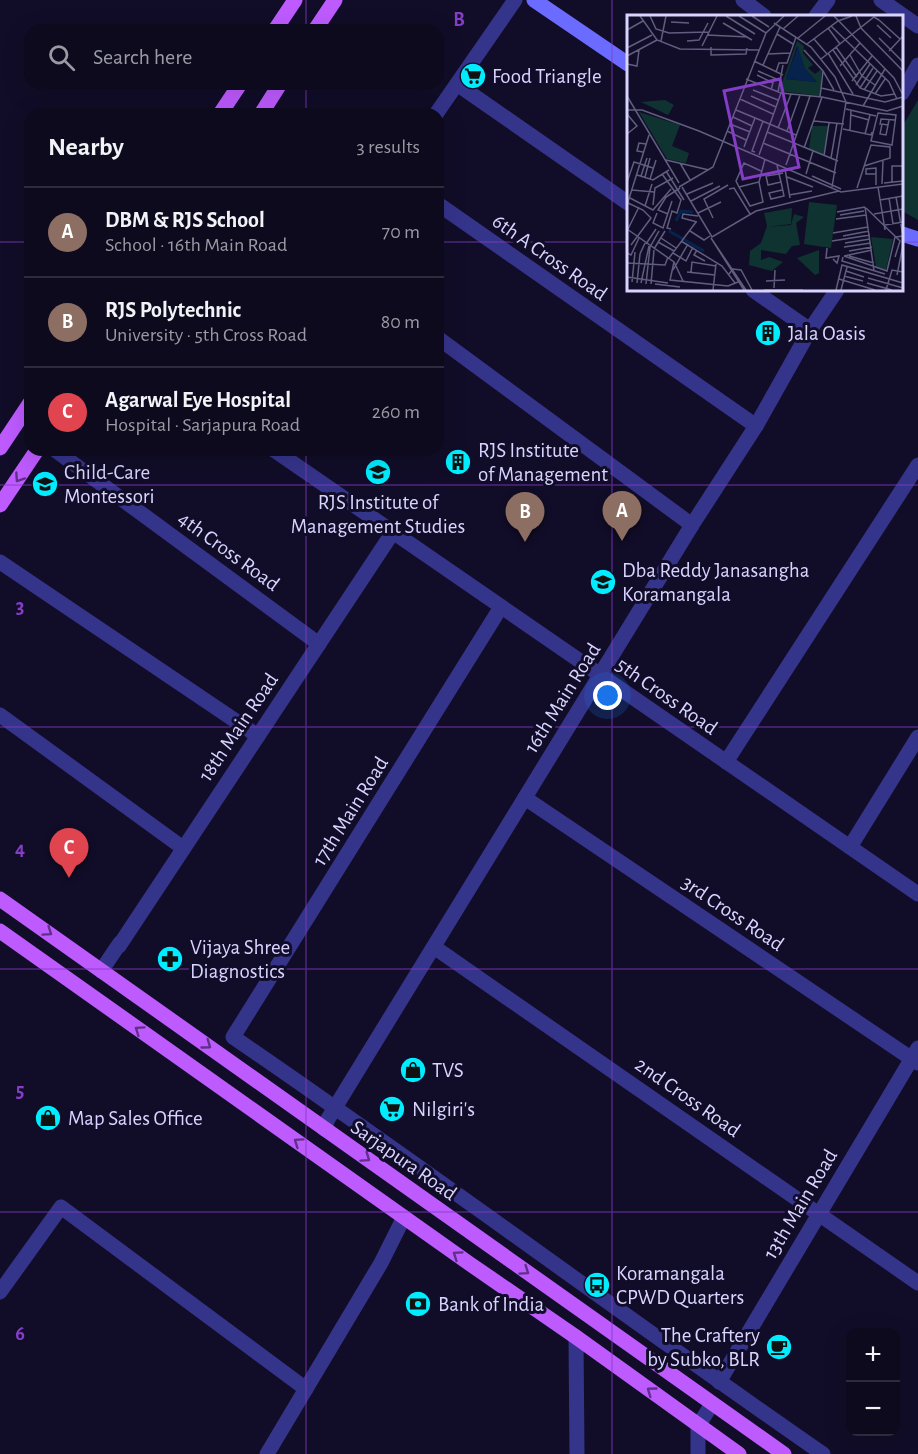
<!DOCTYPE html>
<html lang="en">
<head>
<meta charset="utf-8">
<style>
  :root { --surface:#0d0a1e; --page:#161327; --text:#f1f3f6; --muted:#9a9aa4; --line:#2d2b3c; --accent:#db2777 }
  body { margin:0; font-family:"Alegreya Sans",sans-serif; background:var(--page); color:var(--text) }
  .controls { position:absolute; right:18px; bottom:18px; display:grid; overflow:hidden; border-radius:12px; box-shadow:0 6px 24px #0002 }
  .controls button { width:54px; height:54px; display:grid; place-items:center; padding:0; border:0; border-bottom:2px solid var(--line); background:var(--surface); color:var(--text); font:30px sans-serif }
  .you { position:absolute; left:608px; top:696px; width:21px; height:21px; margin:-15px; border:4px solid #fff; border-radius:50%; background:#1a73e8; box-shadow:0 0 0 9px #1a73e833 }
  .badge { display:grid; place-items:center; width:39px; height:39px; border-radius:50%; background:var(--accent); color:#fff; font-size:20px; font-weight:700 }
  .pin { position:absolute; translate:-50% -50px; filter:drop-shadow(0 2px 3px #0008) }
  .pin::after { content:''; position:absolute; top:32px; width:21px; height:18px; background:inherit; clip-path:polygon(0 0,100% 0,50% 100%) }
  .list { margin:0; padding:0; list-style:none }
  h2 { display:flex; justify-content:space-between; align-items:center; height:78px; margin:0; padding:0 24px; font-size:26px }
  h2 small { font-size:20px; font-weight:400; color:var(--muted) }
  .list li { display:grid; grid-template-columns:39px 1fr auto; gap:18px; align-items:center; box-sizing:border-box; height:90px; padding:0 24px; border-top:2px solid var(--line) }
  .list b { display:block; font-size:22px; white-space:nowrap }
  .list p { margin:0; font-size:20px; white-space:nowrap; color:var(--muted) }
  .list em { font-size:20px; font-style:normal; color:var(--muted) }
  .icon { flex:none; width:33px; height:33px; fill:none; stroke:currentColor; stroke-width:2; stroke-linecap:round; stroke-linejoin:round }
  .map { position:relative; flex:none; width:918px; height:1454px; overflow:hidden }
  .search { position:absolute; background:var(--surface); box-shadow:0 6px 24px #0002; left:24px; top:24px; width:420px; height:66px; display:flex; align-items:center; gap:15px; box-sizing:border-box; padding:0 21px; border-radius:18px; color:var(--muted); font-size:22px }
  .panel { position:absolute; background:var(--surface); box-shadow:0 6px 24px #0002; left:24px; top:108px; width:420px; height:348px; border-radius:18px }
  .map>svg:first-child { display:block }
  .green { fill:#0f3330 }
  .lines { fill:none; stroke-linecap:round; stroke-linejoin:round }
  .street { stroke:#35348b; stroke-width:15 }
  .secondary { stroke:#6b6bff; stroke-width:15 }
  .primary { stroke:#be5bff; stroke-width:15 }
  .oneway { stroke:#5f3089 }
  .grid { fill:none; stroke:#843dc5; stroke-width:1.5; stroke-opacity:0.55 }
  .labels { text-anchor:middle; stroke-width:6; stroke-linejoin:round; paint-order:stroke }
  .poi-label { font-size:21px; fill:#d8d4ff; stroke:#110d28; text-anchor:start }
  .street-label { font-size:21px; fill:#d8d4ff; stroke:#110d28 }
  .inset-river { fill:none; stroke:#07224d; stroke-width:3 }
  .inset-road { fill:none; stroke:#615d7e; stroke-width:1.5 }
  .view { fill:#843dc5; fill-opacity:0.15; stroke:#843dc5; stroke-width:3 }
  .inset-edge { fill:none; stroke:#d8d4ff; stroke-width:3 }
  .grid-label { font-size:20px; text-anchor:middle; font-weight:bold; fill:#843dc5; stroke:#110d28; stroke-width:6; stroke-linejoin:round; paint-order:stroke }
</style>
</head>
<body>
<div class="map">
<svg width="918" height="1454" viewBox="0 0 918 1454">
  <rect width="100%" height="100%" fill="#110d28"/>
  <path class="green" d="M918 100V220L902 211V127Z"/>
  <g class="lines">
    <g class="street">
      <path d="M743 0 764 16"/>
      <path d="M881 0 918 26"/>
      <path d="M816 16 828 0"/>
      <path d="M457 84 628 203"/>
      <path d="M902 93 918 65"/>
      <path d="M436 114 515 0"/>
      <path d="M438 204 756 426"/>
      <path d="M753 290 810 330"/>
      <path d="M438 338 692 525"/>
      <path d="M55 450 319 644"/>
      <path d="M274 450 918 894"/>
      <path d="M0 562 258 736"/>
      <path d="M501 607 233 1037C432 1173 625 1317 823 1454"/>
      <path d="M0 715 183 848"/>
      <path d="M726 762 918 465"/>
      <path d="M525 798 918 1063"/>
      <path d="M850 847 918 737"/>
      <path d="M119 946 393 532"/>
      <path d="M434 947 918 1283"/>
      <path d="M101 971 120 943"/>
      <path d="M324 1129 328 1119 692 525 756 426 810 330 837 290"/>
      <path d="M0 1292 61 1207 306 1389"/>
      <path d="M576 1337 577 1454"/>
      <path d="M719 1382 918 1048"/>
      <path d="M267 1454 381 1263 404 1217"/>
      <path d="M698 1454V1426L712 1404"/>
    </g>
    <g class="secondary">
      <path d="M534 0 628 64"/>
      <path d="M902 234 918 239"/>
    </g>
    <g class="primary">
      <path d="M275 30 295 0"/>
      <path d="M315 30 335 0"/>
      <path d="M220 114 240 84"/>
      <path d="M261 114 280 84"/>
      <path d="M0 448 30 403"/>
      <path d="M0 505 37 450"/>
      <path d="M0 899 784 1454"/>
      <path d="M0 931 470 1264 576 1337 739 1454"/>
    </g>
  </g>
  <defs><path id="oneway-chevron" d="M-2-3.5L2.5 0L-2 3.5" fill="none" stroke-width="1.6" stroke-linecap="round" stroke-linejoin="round" transform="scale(1.5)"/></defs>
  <g class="oneway">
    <use href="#oneway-chevron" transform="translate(19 478) rotate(124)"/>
    <use href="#oneway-chevron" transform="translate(48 932) rotate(35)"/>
    <use href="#oneway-chevron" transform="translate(139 1030) rotate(-145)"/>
    <use href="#oneway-chevron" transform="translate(207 1045) rotate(36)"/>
    <use href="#oneway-chevron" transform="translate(298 1142) rotate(-145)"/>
    <use href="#oneway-chevron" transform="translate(366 1158) rotate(35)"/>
    <use href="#oneway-chevron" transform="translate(457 1255) rotate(-145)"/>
    <use href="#oneway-chevron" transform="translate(525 1271) rotate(35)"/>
    <use href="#oneway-chevron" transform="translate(651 1391) rotate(-144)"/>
  </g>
  <path class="grid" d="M306 0V30M612 0V1454M306 84V114M0 242H30M438 242H628M902 242H918M306 450V1454M0 485H918M0 727H918M0 969H918M0 1212H918"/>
  <defs>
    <g id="supermarket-disc" transform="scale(1.35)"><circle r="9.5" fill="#00ecff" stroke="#110d28"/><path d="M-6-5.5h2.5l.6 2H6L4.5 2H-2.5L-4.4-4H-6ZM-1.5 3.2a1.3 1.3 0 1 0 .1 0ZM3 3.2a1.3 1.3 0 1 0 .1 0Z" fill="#111"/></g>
    <g id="building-disc" transform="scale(1.35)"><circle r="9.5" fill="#00ecff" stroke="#110d28"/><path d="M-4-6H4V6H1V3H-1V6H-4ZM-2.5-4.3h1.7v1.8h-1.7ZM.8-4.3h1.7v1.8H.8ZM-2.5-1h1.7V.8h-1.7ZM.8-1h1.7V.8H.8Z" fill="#111"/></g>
    <g id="university-disc" transform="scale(1.35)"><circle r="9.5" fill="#00ecff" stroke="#110d28"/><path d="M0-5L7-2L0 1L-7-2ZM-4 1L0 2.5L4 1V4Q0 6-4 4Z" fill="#111"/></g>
    <g id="school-disc" transform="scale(1.35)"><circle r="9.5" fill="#00ecff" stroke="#110d28"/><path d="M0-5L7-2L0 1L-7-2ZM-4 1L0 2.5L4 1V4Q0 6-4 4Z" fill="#111"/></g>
    <g id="pharmacy-disc" transform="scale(1.35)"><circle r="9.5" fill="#00ecff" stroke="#110d28"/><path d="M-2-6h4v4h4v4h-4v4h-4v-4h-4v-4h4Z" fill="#111"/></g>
    <g id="shop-disc" transform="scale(1.35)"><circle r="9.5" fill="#00ecff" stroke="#110d28"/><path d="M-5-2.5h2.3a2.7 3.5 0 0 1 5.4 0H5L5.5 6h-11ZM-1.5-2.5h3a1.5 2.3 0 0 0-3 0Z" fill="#111"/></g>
    <g id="bus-disc" transform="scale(1.35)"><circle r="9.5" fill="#00ecff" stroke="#110d28"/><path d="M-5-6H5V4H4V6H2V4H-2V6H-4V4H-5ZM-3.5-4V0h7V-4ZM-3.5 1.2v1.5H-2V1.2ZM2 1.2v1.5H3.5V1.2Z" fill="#111"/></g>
    <g id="bank-disc" transform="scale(1.35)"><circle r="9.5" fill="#00ecff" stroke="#110d28"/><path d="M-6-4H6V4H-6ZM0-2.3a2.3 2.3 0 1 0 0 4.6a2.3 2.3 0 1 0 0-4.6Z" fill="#111"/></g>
    <g id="cafe-disc" transform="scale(1.35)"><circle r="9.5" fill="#00ecff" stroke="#110d28"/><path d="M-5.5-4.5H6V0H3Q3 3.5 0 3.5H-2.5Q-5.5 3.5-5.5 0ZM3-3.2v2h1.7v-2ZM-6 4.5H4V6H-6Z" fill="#111"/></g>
  </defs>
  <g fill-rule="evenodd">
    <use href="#supermarket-disc" x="473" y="76"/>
    <use href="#building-disc" x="768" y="333"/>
    <use href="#building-disc" x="458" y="462"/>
    <use href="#university-disc" x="378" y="472"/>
    <use href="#school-disc" x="45" y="484"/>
    <use href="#school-disc" x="603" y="582"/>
    <use href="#pharmacy-disc" x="170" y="959"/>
    <use href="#shop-disc" x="413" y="1070"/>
    <use href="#supermarket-disc" x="392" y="1109"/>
    <use href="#shop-disc" x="48" y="1118"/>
    <use href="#bus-disc" x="597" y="1285"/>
    <use href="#bank-disc" x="418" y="1304"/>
    <use href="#cafe-disc" x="779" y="1347"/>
  </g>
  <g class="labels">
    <g class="poi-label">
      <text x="492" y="83">Food Triangle</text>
      <text x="788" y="340">Jala Oasis</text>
      <text x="478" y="457">RJS Institute<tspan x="478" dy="24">of Management</tspan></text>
      <text x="64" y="479">Child-Care<tspan x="64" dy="24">Montessori</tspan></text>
      <text x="378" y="509" text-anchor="middle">RJS Institute of<tspan x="378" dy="24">Management Studies</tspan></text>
      <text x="622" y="577">Dba Reddy Janasangha<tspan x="622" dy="24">Koramangala</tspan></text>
      <text x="190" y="954">Vijaya Shree<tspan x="190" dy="24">Diagnostics</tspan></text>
      <text x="432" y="1077">TVS</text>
      <text x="412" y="1116">Nilgiri's</text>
      <text x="68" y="1125">Map Sales Office</text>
      <text x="616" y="1280">Koramangala<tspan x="616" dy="24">CPWD Quarters</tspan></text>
      <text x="438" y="1311">Bank of India</text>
      <text x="760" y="1342" text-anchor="end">The Craftery<tspan x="760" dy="24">by Subko, BLR</tspan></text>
    </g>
    <g class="street-label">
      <text transform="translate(550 257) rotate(35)" y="7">6th A Cross Road</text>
      <text transform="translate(229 551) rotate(36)" y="7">4th Cross Road</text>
      <text transform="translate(667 696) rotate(35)" y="7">5th Cross Road</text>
      <text transform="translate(562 698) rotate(-58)" y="7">16th Main Road</text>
      <text transform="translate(238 727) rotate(-56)" y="7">18th Main Road</text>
      <text transform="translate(350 811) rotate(-58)" y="7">17th Main Road</text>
      <text transform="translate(733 913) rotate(34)" y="7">3rd Cross Road</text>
      <text transform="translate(688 1097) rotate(35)" y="7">2nd Cross Road</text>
      <text transform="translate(404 1160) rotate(35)" y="7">Sarjapura Road</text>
      <text transform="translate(800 1204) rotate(-59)" y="7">13th Main Road</text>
    </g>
  </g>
  <g transform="translate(627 15)">
    <rect width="276" height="276" fill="#110d28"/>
    <path d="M170 26 177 31 176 38 186 50 181 53 188 59 195 54 193 81 152 76ZM170 31 178 54 190 67 159 64ZM38 85 47 90 41 100 14 87ZM12 97 53 110 45 131 62 138 59 148 40 144ZM185 111H201L197 140 182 134ZM182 187 210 190 204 233 177 229ZM165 193 164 209 140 212 164 210 167 199 177 202 169 208 173 230 165 231 159 239 134 235V245L142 242 156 247 145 256 122 250 123 236 134 228 140 211 137 198ZM244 222 266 224 259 255 249 252ZM192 235V258L188 260 170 243Z" fill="#0f3330" fill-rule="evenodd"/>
    <path d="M171 31 178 54 190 67 159 64Z" fill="#07224d"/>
    <path class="inset-river" d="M49 206 54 196 66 197M42 216 77 236"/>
    <path class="inset-road" d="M13 1 30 25 53 34 132 35M23 1 29 14 42 18 82 17M99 1 128 19M112 1 139 18M125 1 142 12M207 1 267 63 276 80M229 1 234 13 276 56M252 5 273 24M44 7 62 8M96 8 125 25M147 8 184 32 208 62 219 87 205 172M250 10 264 23M204 11 262 67 270 84M201 13 213 29M156 14 171 1M0 15 16 6M150 19 166 29M80 20 121 22M171 23 198 1M252 23 276 47M187 24 200 39M34 26 39 1M60 26 72 25 81 8M180 29 211 6 225 1M75 31 90 1M84 32V40L119 39 120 33M209 32 230 62M0 33 25 20M177 35 196 56 207 75M206 35 233 73 254 81 268 79M262 36 276 21M201 38 226 79M141 39 163 38M223 40 235 61 248 70M0 41 30 25M194 44 247 2 252 5M127 46 156 60M0 49 10 51 12 35M136 50 153 12M213 51 233 28M131 56 154 66M149 57 152 48H160L169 22M130 60 146 68 144 75M119 64 154 78 195 82 260 96 276 91M225 66 245 41M229 70 243 49M194 73 258 87 276 82M233 73 246 53M126 75 151 85M237 75 250 56M151 77 156 50M248 79 258 64M0 81 52 168M124 81 149 92M193 82 196 56M113 84 146 99M236 91 258 54M219 94 249 101M0 95H15L72 116 214 177 276 169M109 95 169 120M251 98 269 100 265 130 244 126ZM0 99 10 111 0 119M224 100 242 105M106 102 125 111M187 106 217 109M103 109 123 117M253 110 254 104 268 105M261 110 255 109 253 119 259 120 262 105M151 113 164 79M216 114 244 120 245 117M223 115 224 95M100 116 119 125M160 116 173 80M140 117 211 146M238 119 243 100M136 128 209 158M117 132 128 103M177 133 195 82M16 137 10 136 12 128 19 129M128 137 125 136 136 106M132 140 154 78M197 141 202 108M204 143 210 108M39 145 82 155M53 148 63 165M150 150 152 159 154 167 141 170 139 161 152 159 156 158M159 150 183 81M158 154 163 183M39 156 57 185M35 159 54 185 50 198 45 196 40 213 44 214M179 159 186 136M10 160 26 165 42 155M14 161 20 143M185 161 214 174M18 162 23 143M160 162 186 172M23 164 29 145M0 167 7 147 26 153M132 167 136 187 123 191 112 172 132 167 138 144M154 167 157 181 144 184 142 178 155 175M265 167V151H276M257 168 276 166M255 169 256 146M249 170V153L239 154V159H249M52 172 86 152 139 18 157 1M55 172 85 222 129 196 212 176M112 172 109 166 117 148 134 156M251 172 258 215M230 173 244 130 263 132V143L237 151M102 174 107 173 123 199M5 175 27 177M60 179 86 168M162 180 185 176M3 183 26 195 44 174M262 183 266 209M253 185 276 181M64 186 93 171M1 188 16 195 24 203 4 230M0 190 22 120M26 190 28 173 46 163M18 191 25 169M238 192 247 256M239 193 273 226 268 242M210 197 238 192M30 198 26 208 36 213 45 186M71 198 94 187M41 199 31 195 39 182 53 173M247 199 276 194M213 200 237 196M86 203 77 184 101 170M209 204 239 200M70 207 55 203 56 199 71 201M258 210 276 207M0 214 47 247 56 266M1 214 12 192M63 216 77 225 83 221M206 218 241 212M216 221 242 216M268 222 276 221 269 182M34 223 49 233M54 226 95 251 108 268M205 226 243 220M31 227 47 236M218 228 243 224M19 229 29 214M217 232 244 228M200 233 199 243 212 241 210 248 206 244M27 234 38 216M70 235 67 240 78 246M222 236 245 232M0 238 4 240 12 223M46 238 59 246 66 232M217 241 260 256 268 222M217 241 245 235M222 241 247 248M216 242 215 246 258 259M42 243 69 207M47 247 43 265 101 271 111 267M0 248 38 250 41 242M46 255 61 229M219 256 237 262M60 257 88 260M64 257 65 247 89 251M102 259 106 254 114 255 125 275M270 260 276 230M217 261 236 266M0 262 41 268M241 263 276 273M212 264 248 275M139 266 158 265M5 267 8 237M10 268 13 239 18 228M14 268 22 231M240 268 265 275M19 269 23 232 32 216M24 269 27 235M28 269 53 272M147 273 148 255M86 275 89 249M117 275 84 223 119 275M137 275H176M209 275 215 250 276 268M214 275 220 252M259 275 265 255 276 257"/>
    <path class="view" d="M153 64 172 152 116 164 97 76Z"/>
    <rect width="276" height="276" class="inset-edge"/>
  </g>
  <g class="grid-label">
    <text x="459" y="26">B</text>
    <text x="20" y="613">3</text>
    <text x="20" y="855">4</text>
    <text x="20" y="1097">5</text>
    <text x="20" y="1340">6</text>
  </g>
</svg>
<div class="controls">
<button>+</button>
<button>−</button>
</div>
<div class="you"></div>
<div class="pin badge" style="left:622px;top:541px;background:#8d6e63">A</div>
<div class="pin badge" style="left:525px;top:542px;background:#8d6e63">B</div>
<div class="pin badge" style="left:69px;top:878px;background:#e0444e">C</div>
<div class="search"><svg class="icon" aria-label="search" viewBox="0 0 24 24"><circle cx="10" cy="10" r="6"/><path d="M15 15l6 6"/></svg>Search here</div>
<section class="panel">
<h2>Nearby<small>3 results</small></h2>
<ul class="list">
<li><span class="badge" style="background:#8d6e63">A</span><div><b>DBM &amp; RJS School</b><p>School · 16th Main Road</p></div><em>70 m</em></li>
<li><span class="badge" style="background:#8d6e63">B</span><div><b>RJS Polytechnic</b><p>University · 5th Cross Road</p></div><em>80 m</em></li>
<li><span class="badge" style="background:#e0444e">C</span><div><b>Agarwal Eye Hospital</b><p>Hospital · Sarjapura Road</p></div><em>260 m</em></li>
</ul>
</section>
</div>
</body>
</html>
